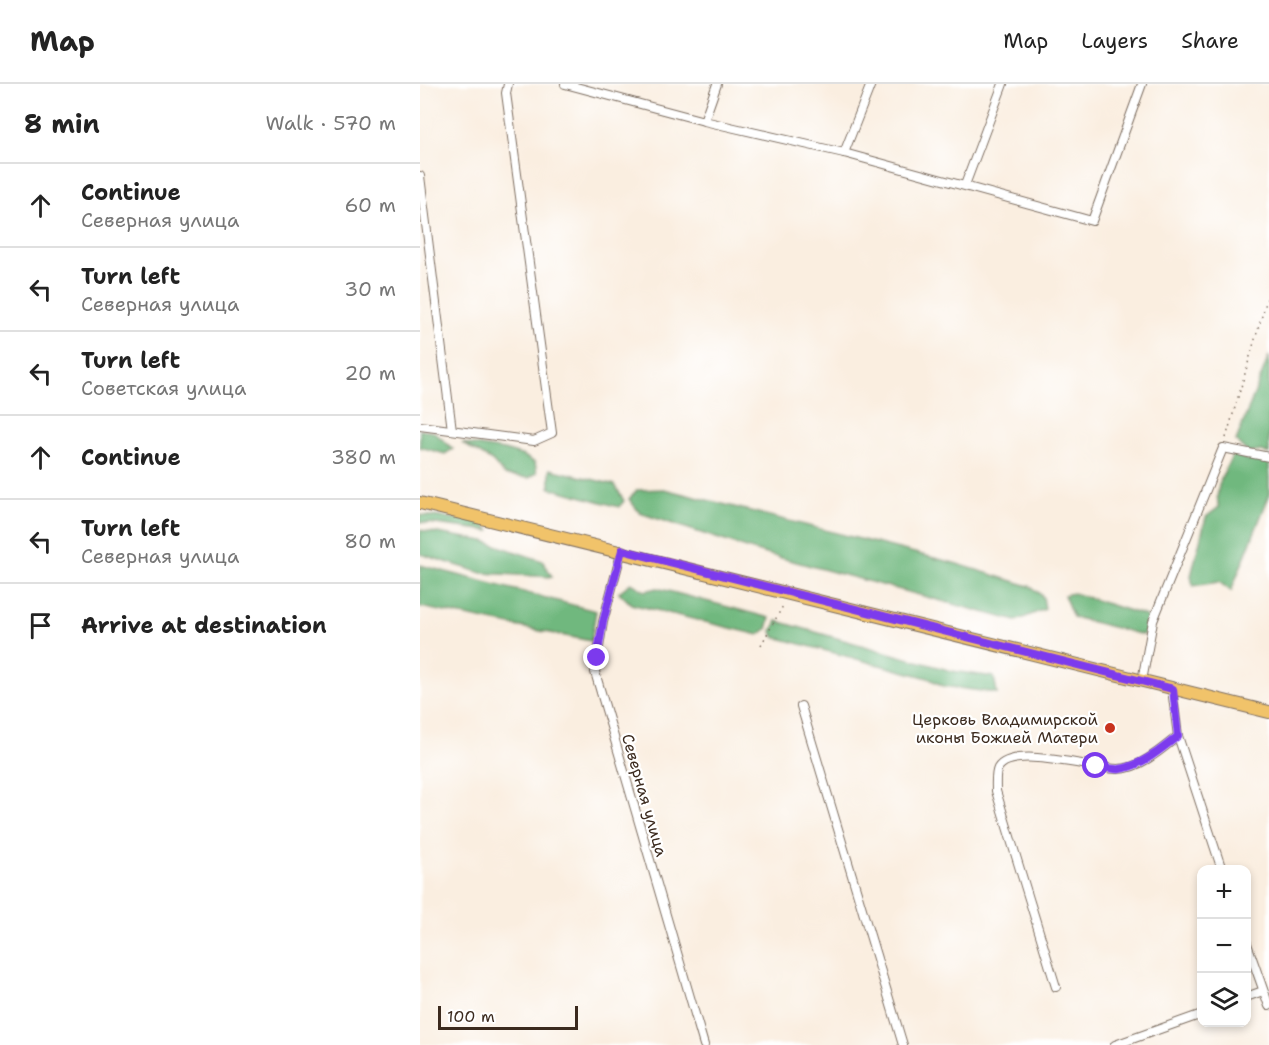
<!DOCTYPE html>
<html lang="en">
<head>
<meta charset="utf-8">
<style>
  :root { --surface:#fff; --page:#f6f6f6; --text:#222; --muted:#767676; --line:#e0e0e0 }
  body { margin:0; font-family:"Shantell Sans",sans-serif; background:var(--page); color:var(--text) }
  .controls { position:absolute; right:18px; bottom:18px; display:grid; overflow:hidden; border-radius:12px; box-shadow:0 3px 9px #0003 }
  .controls button { width:54px; height:54px; display:grid; place-items:center; padding:0; border:0; border-bottom:2px solid var(--line); background:var(--surface); color:var(--text); font:30px sans-serif }
  .scale { position:absolute; left:18px; bottom:15px; width:140px; box-sizing:border-box; padding-left:6px; border:3px solid #3b2a1e; border-top:0; font-size:16px; line-height:21px; white-space:nowrap; color:#3b2a1e; -webkit-text-stroke:4px #fff; paint-order:stroke }
  .stop { position:absolute; width:18px; height:18px; margin:-14px; border:4px solid #7c3aed; border-radius:50%; background:#fff }
  .stop.end { background:#7c3aed; border-color:#fff; box-shadow:0 2px 6px #0008 }
  .list { margin:0; padding:0; list-style:none }
  h2 { display:flex; justify-content:space-between; align-items:center; height:78px; margin:0; padding:0 24px; font-size:26px }
  h2 small { font-size:20px; font-weight:400; color:var(--muted) }
  .list li { display:grid; grid-template-columns:39px 1fr auto; gap:18px; align-items:center; box-sizing:border-box; height:84px; padding:0 24px; border-top:2px solid var(--line) }
  .list b { display:block; font-size:22px; white-space:nowrap }
  .list p { margin:0; font-size:20px; white-space:nowrap; color:var(--muted) }
  .list em { font-size:20px; font-style:normal; color:var(--muted) }
  .icon { flex:none; width:33px; height:33px; fill:none; stroke:currentColor; stroke-width:2; stroke-linecap:round; stroke-linejoin:round }
  .map { position:relative; flex:none; width:849px; height:961px; overflow:hidden }
  header { display:flex; align-items:center; gap:36px; box-sizing:border-box; height:84px; padding:0 30px; background:var(--surface); border-bottom:2px solid var(--line) }
  header strong { font-size:28px }
  nav { display:flex; gap:33px; margin-inline-start:auto; font-size:21px }
  main { display:flex }
  aside { flex:1; background:var(--surface) }
  .map>svg:first-child { display:block }
  .forest { fill:#70b87e; stroke:#56714e; stroke-width:1.5 }
  .lines { fill:none; stroke-linecap:round; stroke-linejoin:round }
  .minor-casing { stroke:#7e6f62; stroke-width:10 }
  .primary-casing { stroke:#7e6f62; stroke-width:14 }
  .path { stroke:#7e6f62; stroke-width:1.5; stroke-dasharray:1.5 4.5; stroke-linecap:butt }
  .minor { stroke:#fff; stroke-width:8 }
  .primary { stroke:#f1c36a; stroke-width:12 }
  .route { stroke:#7c3aed; stroke-width:8 }
  .poi-dot { fill:#c8321e; stroke:#fff; stroke-width:2 }
  .labels { text-anchor:middle; stroke-width:4.5; stroke-linejoin:round; paint-order:stroke }
  .poi-label { font-size:16px; fill:#3b2a1e; stroke:#fff; text-anchor:end }
  .street-label { font-size:16px; fill:#3b2a1e; stroke:#fff }
</style>
</head>
<body>
<header>
<strong>Map</strong>
<nav><a>Map</a><a>Layers</a><a>Share</a></nav>
</header>
<main>
<aside>
<h2>8 min<small>Walk · 570 m</small></h2>
<ul class="list">
<li><svg class="icon" aria-label="ahead" viewBox="0 0 24 24"><path d="M12 20V5M6 11l6-6 6 6"/></svg><div><b>Continue</b><p>Северная улица</p></div><em>60 m</em></li>
<li><svg class="icon" aria-label="left" viewBox="0 0 24 24"><path d="M17 20v-9H6M10 6l-5 5 5 5"/></svg><div><b>Turn left</b><p>Северная улица</p></div><em>30 m</em></li>
<li><svg class="icon" aria-label="left" viewBox="0 0 24 24"><path d="M17 20v-9H6M10 6l-5 5 5 5"/></svg><div><b>Turn left</b><p>Советская улица</p></div><em>20 m</em></li>
<li><svg class="icon" aria-label="ahead" viewBox="0 0 24 24"><path d="M12 20V5M6 11l6-6 6 6"/></svg><div><b>Continue</b></div><em>380 m</em></li>
<li><svg class="icon" aria-label="left" viewBox="0 0 24 24"><path d="M17 20v-9H6M10 6l-5 5 5 5"/></svg><div><b>Turn left</b><p>Северная улица</p></div><em>80 m</em></li>
<li><svg class="icon" aria-label="arrive" viewBox="0 0 24 24"><path d="M6 21V4h12l-3 4 3 4H6"/></svg><div><b>Arrive at destination</b></div></li>
</ul>
</aside>
<div class="map">
<svg width="849" height="961" viewBox="0 0 849 961">
  <rect width="100%" height="100%" fill="#fff"/>
  <filter id="ink" filterUnits="userSpaceOnUse"><feTurbulence type="fractalNoise" baseFrequency=".0167" numOctaves="2"/><feDisplacementMap in="SourceGraphic" scale="12" xChannelSelector="R" yChannelSelector="G"/><feConvolveMatrix kernelMatrix="1 2 1 2 8 2 1 2 1" color-interpolation-filters="sRGB"/></filter>
  <filter id="wash" filterUnits="userSpaceOnUse"><feTurbulence type="fractalNoise" baseFrequency=".008" numOctaves="4" result="noise"/><feDisplacementMap in="SourceGraphic" scale="24" xChannelSelector="R" yChannelSelector="G"/><feGaussianBlur stdDeviation="1.35" result="paint"/><feColorMatrix in="noise" values="0 0 0 0 0 0 0 0 0 0 0 0 0 0 0 0 0 1.4 0 .05"/><feComposite in="paint" operator="in"/></filter>
  <g filter="url(#wash)">
    <rect width="100%" height="100%" fill="#faeee0"/>
    <g class="forest">
      <path d="M849 272V370L842 367 828 369 816 357Z"/>
      <path d="M0 346 14 348 33 365 25 370 0 363Z"/>
      <path d="M42 359 84 366 104 372 115 379 117 389 109 394 85 391 72 377Z"/>
      <path d="M814 370 827 376 845 373 849 375V412L811 507 799 498 773 502 771 492 786 433 799 423C793 406 805 385 814 370Z"/>
      <path d="M130 385 195 401 204 417 199 423 130 404Z"/>
      <path d="M244 405 534 479 612 503 623 513 625 525 596 537 339 468 220 429 209 415 217 406Z"/>
      <path d="M0 431 63 437 70 447 0 438Z"/>
      <path d="M0 446 64 457 123 477 132 493 62 489 0 470Z"/>
      <path d="M0 481 176 527 171 557 0 523Z"/>
      <path d="M211 499 225 507 237 504 350 534 347 545 339 551 211 520 199 508Z"/>
      <path d="M653 509 726 532 730 539 723 551 653 533 644 511Z"/>
      <path d="M357 537 532 587 574 593 577 609 523 602 508 594 354 553 352 547Z"/>
    </g>
  </g>
  <g filter="url(#ink)">
    <g class="lines">
      <g class="minor-casing">
        <g id="minor">
          <path d="M145 0 284 37 424 69 672 137 722 0"/>
          <path d="M284 37 297 0"/>
          <path d="M424 69 451 0"/>
          <path d="M0 92 32 346"/>
          <path d="M545 101 583 0"/>
          <path d="M0 342 114 357 132 349 86 9 88 0"/>
          <path d="M202 466 183 538 175 588 284 961"/>
          <path d="M722 597 733 537 803 364 849 373"/>
          <path d="M752 605 758 652 802 786"/>
          <path d="M381 622 483 961"/>
          <path d="M826 857 849 922"/>
          <path d="M636 903 576 707C576 700 575 690 578 684 592 660 673 685 698 685 719 685 742 665 758 652"/>
          <path d="M826 913 843 907"/>
          <path d="M695 961 782 930"/>
        </g>
      </g>
      <g class="primary-casing">
        <path id="primary" d="M0 419 849 628"/>
      </g>
      <g class="path">
        <path d="M806 354 849 208"/>
        <path d="M341 561 364 520"/>
      </g>
      <use href="#minor" class="minor"/>
      <use href="#primary" class="primary"/>
    </g>
  </g>
  <g class="lines" filter="url(#ink)">
    <path class="route" d="M177 574 183 538 202 466 753 605 758 652C742 665 721 682 700 685 693 686 684 683 676 682"/>
  </g>
  <circle class="poi-dot" cx="690" cy="644" r="6"/>
  <g class="labels">
    <g class="poi-label">
      <text x="678" y="641">Церковь Владимирской<tspan x="678" dy="18">иконы Божией Матери</tspan></text>
    </g>
    <g class="street-label">
      <text transform="translate(225 711) rotate(74)" y="6">Северная улица</text>
    </g>
  </g>
</svg>
<div class="controls">
<button>+</button>
<button>−</button>
<button><svg class="icon" aria-label="layers" viewBox="0 0 24 24"><path d="M12 4l9 5-9 5-9-5zM3 14l9 5 9-5"/></svg></button>
</div>
<div class="scale">100 m</div>
<div class="stop" style="left:676px;top:682px"></div>
<div class="stop end" style="left:177px;top:574px"></div>
</div>
</main>
</body>
</html>
